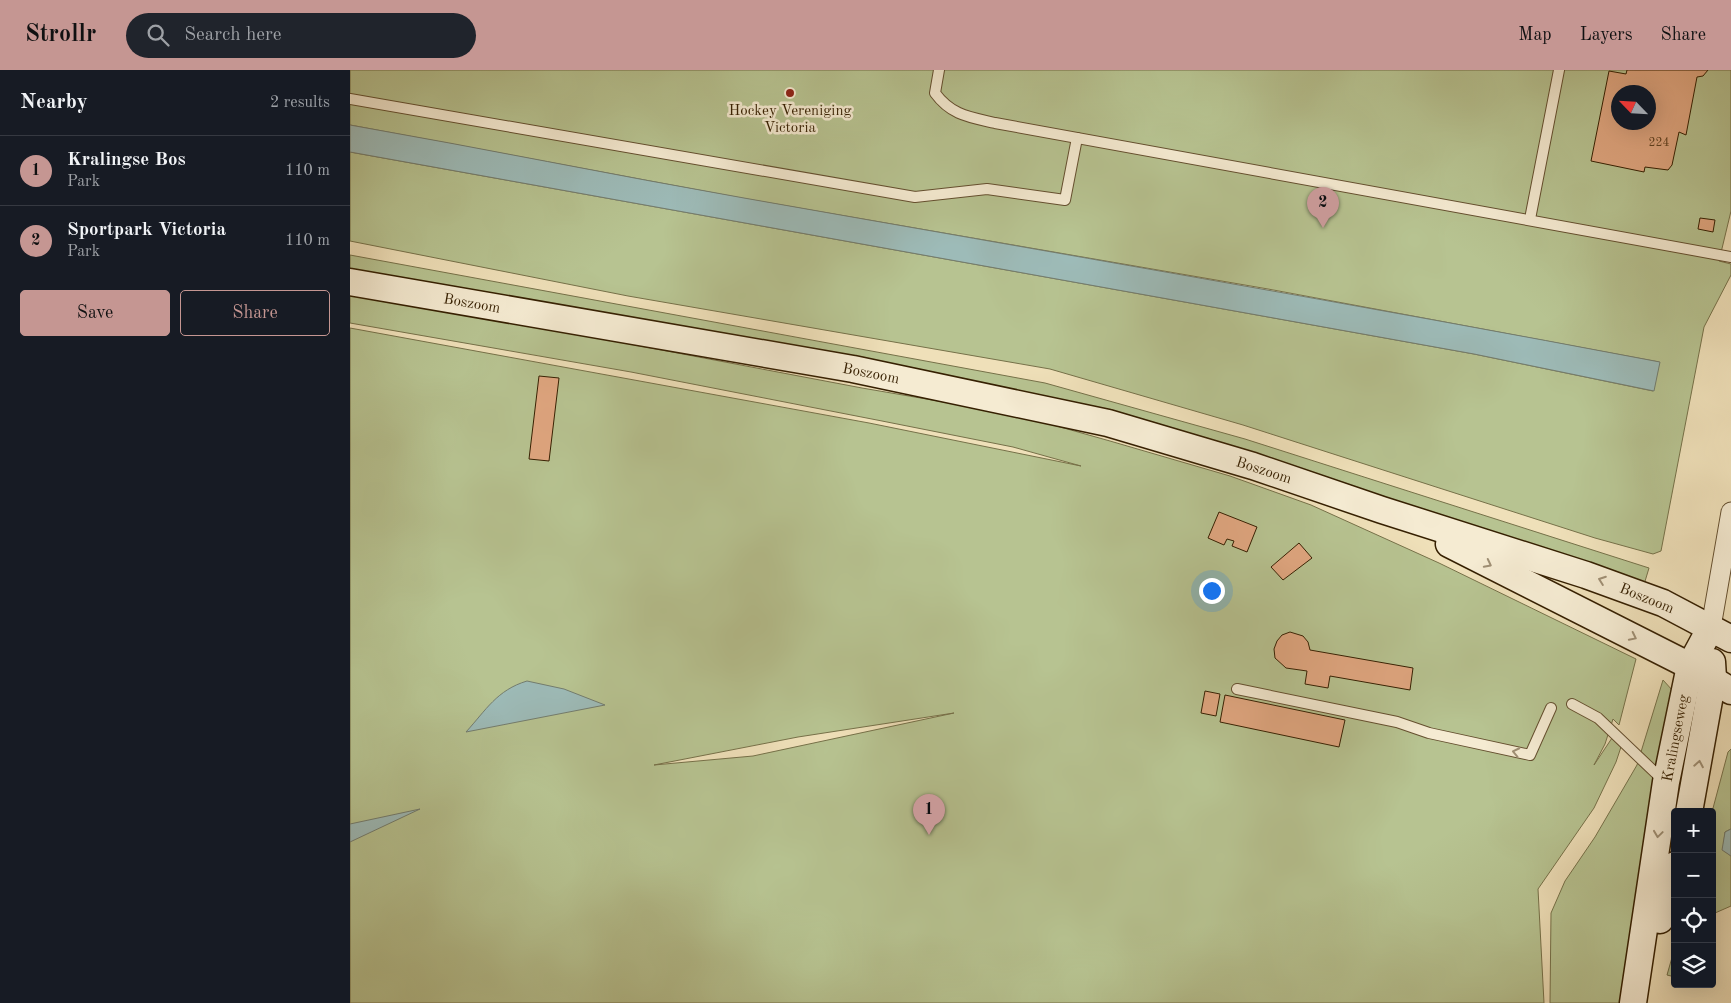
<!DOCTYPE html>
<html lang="en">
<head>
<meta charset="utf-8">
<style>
  :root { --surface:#171b24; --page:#20242c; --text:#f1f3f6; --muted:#9ea1a6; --line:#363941; --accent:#c59692 }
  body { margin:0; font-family:"Old Standard TT",serif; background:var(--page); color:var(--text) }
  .controls { position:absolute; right:15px; bottom:15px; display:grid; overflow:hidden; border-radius:5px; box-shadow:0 5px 20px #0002 }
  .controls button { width:45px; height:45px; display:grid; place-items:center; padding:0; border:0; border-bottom:1px solid var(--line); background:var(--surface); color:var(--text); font:25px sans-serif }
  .compass { position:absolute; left:1261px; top:15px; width:45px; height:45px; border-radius:50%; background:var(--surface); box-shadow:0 5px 20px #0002; rotate:295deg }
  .you { position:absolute; left:861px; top:520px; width:18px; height:18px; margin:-12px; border:4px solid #fff; border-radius:50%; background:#1a73e8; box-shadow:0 0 0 8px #1a73e833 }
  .badge { display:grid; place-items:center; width:32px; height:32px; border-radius:50%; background:var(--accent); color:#111; font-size:16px; font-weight:700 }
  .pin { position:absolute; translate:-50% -41px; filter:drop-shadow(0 1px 2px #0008) }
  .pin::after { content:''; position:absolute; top:26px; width:18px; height:15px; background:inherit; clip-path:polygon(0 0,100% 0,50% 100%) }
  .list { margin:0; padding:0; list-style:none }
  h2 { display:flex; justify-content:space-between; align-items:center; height:65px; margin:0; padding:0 20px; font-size:21px }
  h2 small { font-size:16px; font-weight:400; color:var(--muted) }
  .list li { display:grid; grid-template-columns:32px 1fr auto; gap:15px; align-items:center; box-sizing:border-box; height:70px; padding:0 20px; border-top:1px solid var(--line) }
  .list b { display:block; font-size:19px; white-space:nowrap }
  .list p { margin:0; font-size:16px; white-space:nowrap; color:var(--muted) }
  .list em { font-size:16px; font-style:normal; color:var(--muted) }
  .actions { display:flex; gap:10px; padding:15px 20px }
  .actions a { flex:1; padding:11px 0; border:1px solid var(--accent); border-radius:5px; text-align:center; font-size:18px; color:var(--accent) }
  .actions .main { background:var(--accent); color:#111 }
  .icon { flex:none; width:28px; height:28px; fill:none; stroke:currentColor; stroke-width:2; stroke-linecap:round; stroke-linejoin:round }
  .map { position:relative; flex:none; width:1381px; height:933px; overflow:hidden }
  header { display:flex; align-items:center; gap:30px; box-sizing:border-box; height:70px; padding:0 25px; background:var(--accent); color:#111 }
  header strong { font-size:24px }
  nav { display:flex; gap:28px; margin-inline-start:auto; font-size:18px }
  .search { width:350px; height:45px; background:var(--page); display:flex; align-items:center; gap:12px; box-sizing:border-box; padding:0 18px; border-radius:28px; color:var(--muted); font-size:19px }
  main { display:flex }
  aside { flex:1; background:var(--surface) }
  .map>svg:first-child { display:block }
  .green { fill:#b7c391; stroke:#767149; fill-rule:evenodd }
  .water { fill:#9dbbb8; stroke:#737d6f }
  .building { fill:#e1a781; stroke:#351f01; fill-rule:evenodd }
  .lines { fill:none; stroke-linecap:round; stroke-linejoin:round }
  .service-casing { stroke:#644f2f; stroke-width:12 }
  .minor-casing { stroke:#644f2f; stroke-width:21 }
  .secondary-casing { stroke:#351f01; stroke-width:29 }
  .service { stroke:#f5ebd2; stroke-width:10 }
  .minor { stroke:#f5ebd2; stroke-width:19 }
  .secondary { stroke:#f5ebd2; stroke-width:26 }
  .oneway { stroke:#9f8f74 }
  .poi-dot { fill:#8f2418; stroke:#f5ebd2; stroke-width:2 }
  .labels { text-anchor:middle; stroke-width:5; stroke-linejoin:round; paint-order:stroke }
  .number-label { font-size:12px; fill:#604121 }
  .poi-label { font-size:15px; fill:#351f01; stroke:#f5ebd2 }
  .street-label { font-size:15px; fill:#351f01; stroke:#f5ebd2 }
</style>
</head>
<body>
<header>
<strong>Strollr</strong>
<div class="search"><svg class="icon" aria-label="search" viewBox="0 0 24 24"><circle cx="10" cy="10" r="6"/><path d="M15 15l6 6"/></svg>Search here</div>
<nav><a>Map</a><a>Layers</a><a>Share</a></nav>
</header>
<main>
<aside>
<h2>Nearby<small>2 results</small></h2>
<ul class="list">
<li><span class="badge">1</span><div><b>Kralingse Bos</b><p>Park</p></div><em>110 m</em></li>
<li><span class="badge">2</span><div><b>Sportpark Victoria</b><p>Park</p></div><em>110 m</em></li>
</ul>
<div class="actions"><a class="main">Save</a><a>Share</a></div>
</aside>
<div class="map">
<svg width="1381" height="933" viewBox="0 0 1381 933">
  <rect width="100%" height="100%" fill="#efe0b9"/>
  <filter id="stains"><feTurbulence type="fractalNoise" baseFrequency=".004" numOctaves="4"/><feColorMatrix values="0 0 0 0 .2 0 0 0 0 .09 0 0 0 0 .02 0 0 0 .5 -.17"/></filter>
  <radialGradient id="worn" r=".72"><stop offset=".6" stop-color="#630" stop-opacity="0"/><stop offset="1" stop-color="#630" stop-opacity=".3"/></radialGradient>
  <g class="green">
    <path d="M0 0H1381V141L1369 191 1381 194V205L1354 257 1311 481 1303 484 1245 468 893 355 700 299 278 226 0 171V82L1124 284 1303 321 1309 292 918 219 391 128 0 55ZM1268 22H1298V52H1268Z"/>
    <path d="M0 185 695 313 895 369 1299 498 1293 518 890 382 0 201Z"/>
    <path d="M0 221 512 318 664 344 760 371 880 406 961 435 1089 493 1286 589 1269 655 1263 649 1255 674 1244 695 1262 668 1271 677 1266 692 1244 738 1188 819 1194 933H0V258L519 353 731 396 663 377 532 351 281 302 0 253ZM604 643 403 686 304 695 448 667Z"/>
    <path d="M1313 610 1323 621 1288 836 1270 933H1200L1201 843 1215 811 1245 767 1287 695Z"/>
    <path d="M1381 679V759L1375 762 1373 780 1381 786V836L1365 843 1362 848V742L1378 682Z"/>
    <path d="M1325 877V907L1317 905Z"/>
  </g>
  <g class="water">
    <path d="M0 55C132 78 263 105 394 128 700 182 1005 234 1310 292L1304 321 1124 284 0 82Z"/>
    <path d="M177 611 214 619 255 635 116 662C136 640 147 620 177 611Z"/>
    <path d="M70 739 0 772V754Z"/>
    <path d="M1381 759V786L1372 780 1375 762Z"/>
  </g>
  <g class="building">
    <path d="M1277 0H1358L1353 6 1347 7 1336 65 1329 62 1322 95 1318 100 1295 97 1294 102 1241 91 1259 1 1276 4ZM1268 22H1298V52H1268Z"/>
    <path d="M1350 148 1365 150 1363 162 1348 159Z"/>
    <path d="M189 306 209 308 199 391 179 389Z"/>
    <path d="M869 442 907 457 897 482 882 476 884 471 877 469 874 475 858 468Z"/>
    <path d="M949 473 962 488 933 510 921 497Z"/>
    <path d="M940 562 953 566 958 572 960 580 1063 598 1060 620 980 606 978 618 955 614 957 601 936 598 925 588 924 579 927 571 932 565Z"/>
    <path d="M855 621 870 624 866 646 851 643Z"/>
    <path d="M875 625 995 650 989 677 870 652Z"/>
  </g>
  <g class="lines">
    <g class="service-casing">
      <g id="service">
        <path d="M589 0 585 23C601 45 619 47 645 53L1381 187"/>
        <path d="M0 29 565 127 637 119 715 130 727 68"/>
        <path d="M1180 149 1209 0"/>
        <path d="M887 619 1047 652 1079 663 1180 685 1201 638"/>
        <path d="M1222 634 1248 648 1314 711"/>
      </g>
    </g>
    <g class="minor-casing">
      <path id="minor" d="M1361 557 1381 442"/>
    </g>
    <g class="secondary-casing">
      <g id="secondary">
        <path d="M0 212 503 299 758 353 903 396 1032 440 1236 505 1313 533 1381 569"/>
        <path d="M1099 474 1340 596 1381 621"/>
        <path d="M1339 742 1363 608 1362 592"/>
        <path d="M1310 850 1325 795"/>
        <path d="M1283 933 1316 712 1340 596 1361 557"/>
      </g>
    </g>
    <use href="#service" class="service"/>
    <use href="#minor" class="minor"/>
    <use href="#secondary" class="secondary"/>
  </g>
  <defs><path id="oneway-chevron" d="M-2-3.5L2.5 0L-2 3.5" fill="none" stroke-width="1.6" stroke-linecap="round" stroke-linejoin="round" transform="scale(1.25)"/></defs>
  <g class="oneway">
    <use href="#oneway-chevron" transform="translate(1138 494) rotate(27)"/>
    <use href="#oneway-chevron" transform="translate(1252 510) rotate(-160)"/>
    <use href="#oneway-chevron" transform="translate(1283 567) rotate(26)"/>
    <use href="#oneway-chevron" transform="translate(1166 682) rotate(-168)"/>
    <use href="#oneway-chevron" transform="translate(1349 694) rotate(-80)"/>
    <use href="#oneway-chevron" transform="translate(1308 764) rotate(98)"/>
  </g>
  <circle class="poi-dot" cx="440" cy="23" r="5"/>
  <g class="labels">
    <g class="number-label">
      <text x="1309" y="76">224</text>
    </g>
    <g class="poi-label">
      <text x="440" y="45">Hockey Vereniging<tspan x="440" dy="17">Victoria</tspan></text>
    </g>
    <g class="street-label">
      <text transform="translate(122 233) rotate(10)" y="5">Boszoom</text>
      <text transform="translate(521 303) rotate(11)" y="5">Boszoom</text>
      <text transform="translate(914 400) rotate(18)" y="5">Boszoom</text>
      <text transform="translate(1297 528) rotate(22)" y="5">Boszoom</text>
      <text transform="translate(1325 668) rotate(-79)" y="5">Kralingseweg</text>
    </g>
  </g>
  <rect width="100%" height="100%" filter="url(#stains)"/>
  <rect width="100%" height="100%" fill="url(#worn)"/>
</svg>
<div class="controls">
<button>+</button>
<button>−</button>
<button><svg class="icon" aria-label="locate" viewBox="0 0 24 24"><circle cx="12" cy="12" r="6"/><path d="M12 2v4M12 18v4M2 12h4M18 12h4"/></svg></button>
<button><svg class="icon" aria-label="layers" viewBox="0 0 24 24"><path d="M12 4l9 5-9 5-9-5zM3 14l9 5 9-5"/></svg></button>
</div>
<svg class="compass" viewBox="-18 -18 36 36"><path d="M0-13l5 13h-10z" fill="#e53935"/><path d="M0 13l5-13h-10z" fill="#9ea1a6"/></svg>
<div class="you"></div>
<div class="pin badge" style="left:579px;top:765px">1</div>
<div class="pin badge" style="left:973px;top:158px">2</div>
</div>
</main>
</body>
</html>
